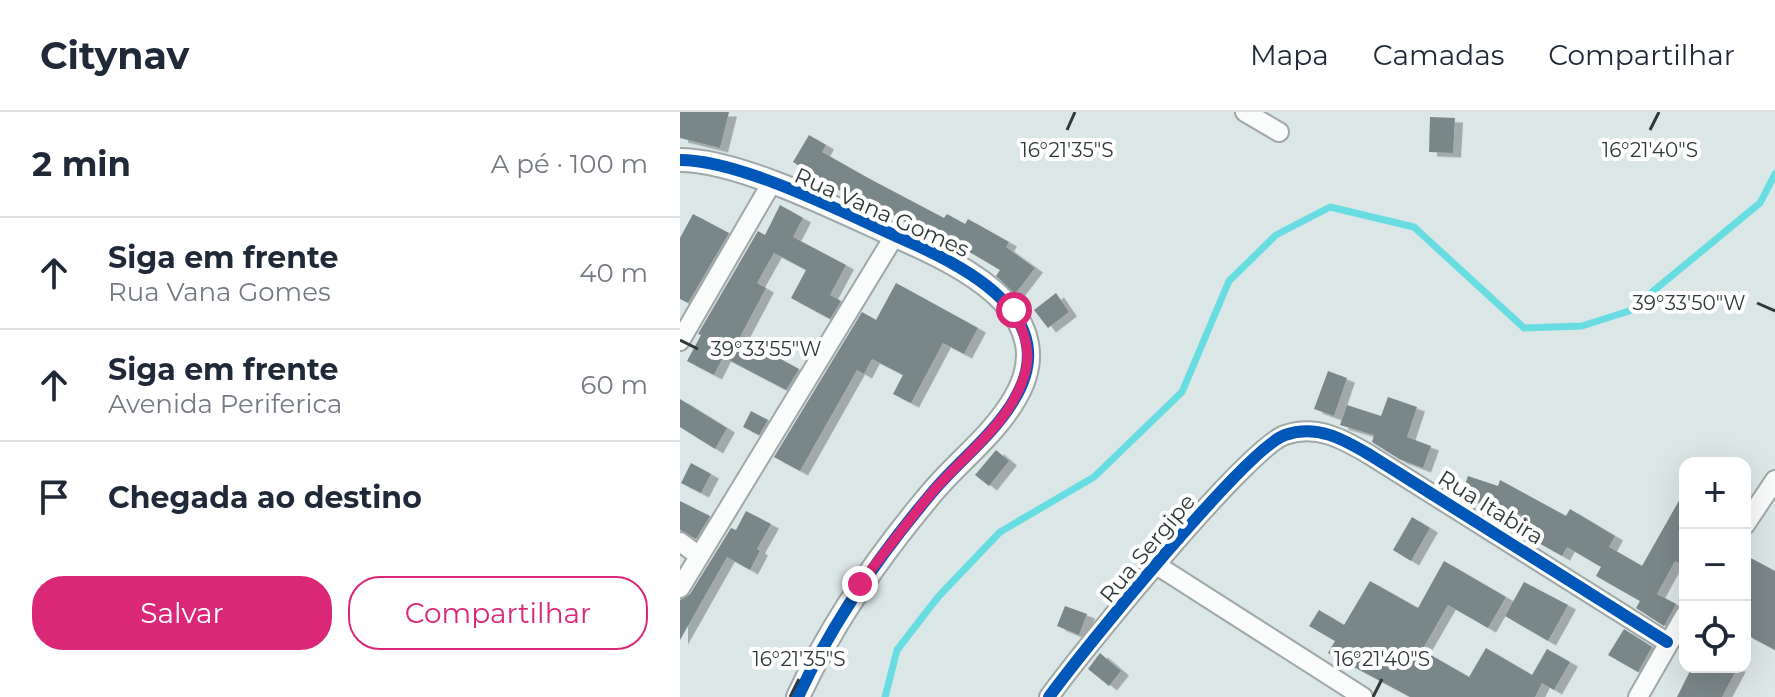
<!DOCTYPE html>
<html lang="pt">
<head>
<meta charset="utf-8">
<style>
  :root { --surface:#fff; --page:#f6f6f7; --text:#1f2937; --muted:#747a83; --line:#e0e1e3; --accent:#db2777 }
  body { margin:0; font-family:Montserrat,sans-serif; background:var(--page); color:var(--text) }
  .controls { position:absolute; right:24px; bottom:24px; display:grid; overflow:hidden; border-radius:16px; box-shadow:0 8px 32px #0002 }
  .controls button { width:72px; height:72px; display:grid; place-items:center; padding:0; border:0; border-bottom:2px solid var(--line); background:var(--surface); color:var(--text); font:40px sans-serif }
  .stop { position:absolute; width:24px; height:24px; margin:-18px; border:6px solid #db2777; border-radius:50%; background:#fff }
  .stop.end { background:#db2777; border-color:#fff; box-shadow:0 2px 8px #0008 }
  .list { margin:0; padding:0; list-style:none }
  h2 { display:flex; justify-content:space-between; align-items:center; height:104px; margin:0; padding:0 32px; font-size:34px }
  h2 small { font-size:26px; font-weight:400; color:var(--muted) }
  .list li { display:grid; grid-template-columns:52px 1fr auto; gap:24px; align-items:center; box-sizing:border-box; height:112px; padding:0 32px; border-top:2px solid var(--line) }
  .list b { display:block; font-size:30px; white-space:nowrap }
  .list p { margin:0; font-size:26px; white-space:nowrap; color:var(--muted) }
  .list em { font-size:26px; font-style:normal; color:var(--muted) }
  .actions { display:flex; gap:16px; padding:24px 32px }
  .actions a { flex:1; padding:18px 0; border:2px solid var(--accent); border-radius:32px; text-align:center; font-size:28px; color:var(--accent) }
  .actions .main { background:var(--accent); color:#fff }
  .icon { flex:none; width:44px; height:44px; fill:none; stroke:currentColor; stroke-width:2; stroke-linecap:round; stroke-linejoin:round }
  .map { position:relative; flex:none; width:1095px; height:585px; overflow:hidden }
  header { display:flex; align-items:center; gap:48px; box-sizing:border-box; height:112px; padding:0 40px; background:var(--surface); border-bottom:2px solid var(--line) }
  header strong { font-size:38px }
  nav { display:flex; gap:44px; margin-inline-start:auto; font-size:28px }
  main { display:flex }
  aside { flex:1; background:var(--surface) }
  .map>svg:first-child { display:block }
  .lines { fill:none; stroke-linecap:round; stroke-linejoin:round }
  .stream { stroke:#67dde1; stroke-width:7 }
  .building { fill:#7a8788; filter:url(#shadow) }
  .minor-casing { stroke:#9fa8a9; stroke-width:22 }
  .tertiary-casing { stroke:#9fa8a9; stroke-width:26 }
  .minor { stroke:#fafbfb; stroke-width:18 }
  .tertiary { stroke:#fafbfb; stroke-width:22 }
  .cycleway-casing { stroke:#fff; stroke-width:17 }
  .cycleway { stroke:#0057b8; stroke-width:12 }
  .route { stroke:#db2777; stroke-width:10 }
  .ticks { fill:none; stroke:#303939; stroke-width:3 }
  .labels { text-anchor:middle; stroke-width:8; stroke-linejoin:round; paint-order:stroke }
  .street-label { font-size:22px; fill:#303939; stroke:#fff }
  .ticks-label { font-size:20px; text-anchor:middle; fill:#303939; stroke:#fff; stroke-width:8; stroke-linejoin:round; paint-order:stroke }
</style>
</head>
<body>
<header>
<strong>Citynav</strong>
<nav><a>Mapa</a><a>Camadas</a><a>Compartilhar</a></nav>
</header>
<main>
<aside>
<h2>2 min<small>A pé · 100 m</small></h2>
<ul class="list">
<li><svg class="icon" aria-label="ahead" viewBox="0 0 24 24"><path d="M12 20V5M6 11l6-6 6 6"/></svg><div><b>Siga em frente</b><p>Rua Vana Gomes</p></div><em>40 m</em></li>
<li><svg class="icon" aria-label="ahead" viewBox="0 0 24 24"><path d="M12 20V5M6 11l6-6 6 6"/></svg><div><b>Siga em frente</b><p>Avenida Periferica</p></div><em>60 m</em></li>
<li><svg class="icon" aria-label="arrive" viewBox="0 0 24 24"><path d="M6 21V4h12l-3 4 3 4H6"/></svg><div><b>Chegada ao destino</b></div></li>
</ul>
<div class="actions"><a class="main">Salvar</a><a>Compartilhar</a></div>
</aside>
<div class="map">
<svg width="1095" height="585" viewBox="0 0 1095 585">
  <defs>
    <filter id="shadow"><feDropShadow dx="8" dy="4.5" stdDeviation="0" flood-color="#0004"/></filter>
  </defs>
  <rect width="100%" height="100%" fill="#dbe6e7"/>
  <g class="lines">
    <path class="stream" d="M205 585 217 538 258 485 320 420 414 365 502 280 549 169 596 123 650 95 734 115 844 216 902 214 949 199 1080 91 1095 62"/>
  </g>
  <g class="building">
    <path d="M0 0H49L40 36 0 26Z"/>
    <path d="M750 5 775 6 773 41 749 40Z"/>
    <path d="M129 23 146 33 142 40 188 66 264 106 267 102 285 112 288 107 329 130 326 135 355 156 335 182 316 164 320 158 271 129 268 133 237 117 173 79 169 84 152 74 113 50Z"/>
    <path d="M100 93 123 106 113 125 166 153 150 183 161 189 150 207 111 186 126 158 94 141 77 171 86 176 60 225 119 257 106 278 43 245 34 263 7 249 21 223 18 222 78 119 85 123Z"/>
    <path d="M13 102 49 121 8 191 0 187V126Z"/>
    <path d="M216 171 298 216 284 242 263 231 231 291 213 282 223 263 192 247 184 262 177 258 120 359 94 345 182 200 196 208Z"/>
    <path d="M376 181 389 200 368 216 354 198Z"/>
    <path d="M648 259 667 266 654 304 634 297Z"/>
    <path d="M708 285 737 295 727 325 751 334 743 356 719 347 692 330 694 323 660 313 667 293 701 304Z"/>
    <path d="M0 287 47 316 35 337 0 315Z"/>
    <path d="M71 299 88 308 79 323 63 315Z"/>
    <path d="M316 338 329 349 309 374 295 363Z"/>
    <path d="M11 351 31 362 21 381 1 371Z"/>
    <path d="M788 364 818 374 820 368 886 404 890 397 935 424 929 435 962 454 1005 378V454L995 449 977 482 996 492 984 514 956 496 960 489 916 464 921 455 887 435 882 444 834 417 841 403 781 384Z"/>
    <path d="M0 389 30 404 16 427 0 418Z"/>
    <path d="M66 399 91 412 77 437 80 439 70 458 47 445 0 528V488L10 482 51 416 56 418Z"/>
    <path d="M732 405 750 416 731 449 713 438Z"/>
    <path d="M1065 443 1095 459V538L1065 522Z"/>
    <path d="M764 449 826 485 808 516 768 493 742 538 789 565 806 536 852 563 867 537 890 550 874 578 862 571 855 585H730L648 541 655 529 629 514 639 498 664 513 690 469 738 496Z"/>
    <path d="M844 470 888 493 868 529 825 504Z"/>
    <path d="M385 494 407 502 399 523 377 514Z"/>
    <path d="M944 517 972 535 958 560 928 543Z"/>
    <path d="M420 541 441 559 429 574 408 557Z"/>
    <path d="M1012 555H1058L1042 585H997Z"/>
  </g>
  <g class="lines">
    <g class="minor-casing">
      <g id="minor">
        <path d="M565 0 599 20"/>
        <path d="M0 229 91 72"/>
        <path d="M1065 413 1095 368"/>
        <path d="M0 430 18 443"/>
        <path d="M478 454 683 585"/>
        <path d="M0 476 215 123"/>
        <path d="M369 585C399 543 567 336 605 323 637 312 663 327 690 343L987 530"/>
        <path d="M958 585 1005 503"/>
      </g>
    </g>
    <g class="tertiary-casing">
      <path id="tertiary" d="M0 48C62 48 168 103 227 129 289 156 384 206 334 288 312 325 276 351 250 383 197 446 152 511 118 585"/>
    </g>
    <use href="#minor" class="minor"/>
    <use href="#tertiary" class="tertiary"/>
    <g class="cycleway-casing">
      <g id="cycleway">
        <path d="M0 48C62 48 168 103 227 129 289 156 384 206 334 288 312 325 276 351 250 383 197 446 152 511 118 585"/>
        <path d="M369 585C399 543 567 336 605 323 637 312 663 327 690 343L987 530"/>
      </g>
    </g>
    <use href="#cycleway" class="cycleway"/>
  </g>
  <g class="lines">
    <path class="route" d="M180 472C203 443 225 413 249 384 282 344 334 310 346 257 351 236 342 216 334 198"/>
  </g>
  <path class="ticks" d="M387 18 395 0M970 18 979 0M1077 191 1095 199M0 228 18 237M110 585 119 567M693 585 702 567"/>
  <g class="labels">
    <g class="street-label">
      <text transform="translate(202 100) rotate(24)" y="8">Rua Vana Gomes</text>
      <text transform="translate(811 395) rotate(32)" y="8">Rua Itabira</text>
      <text transform="translate(467 436) rotate(-50)" y="8">Rua Sergipe</text>
    </g>
  </g>
  <g class="ticks-label">
    <text x="387" y="45">16°21'35"S</text>
    <text x="970" y="45">16°21'40"S</text>
    <text x="1009" y="198">39°33'50"W</text>
    <text x="86" y="244">39°33'55"W</text>
    <text x="119" y="554">16°21'35"S</text>
    <text x="702" y="554">16°21'40"S</text>
  </g>
</svg>
<div class="controls">
<button>+</button>
<button>−</button>
<button><svg class="icon" aria-label="locate" viewBox="0 0 24 24"><circle cx="12" cy="12" r="6"/><path d="M12 2v4M12 18v4M2 12h4M18 12h4"/></svg></button>
</div>
<div class="stop" style="left:334px;top:198px"></div>
<div class="stop end" style="left:180px;top:472px"></div>
</div>
</main>
</body>
</html>
